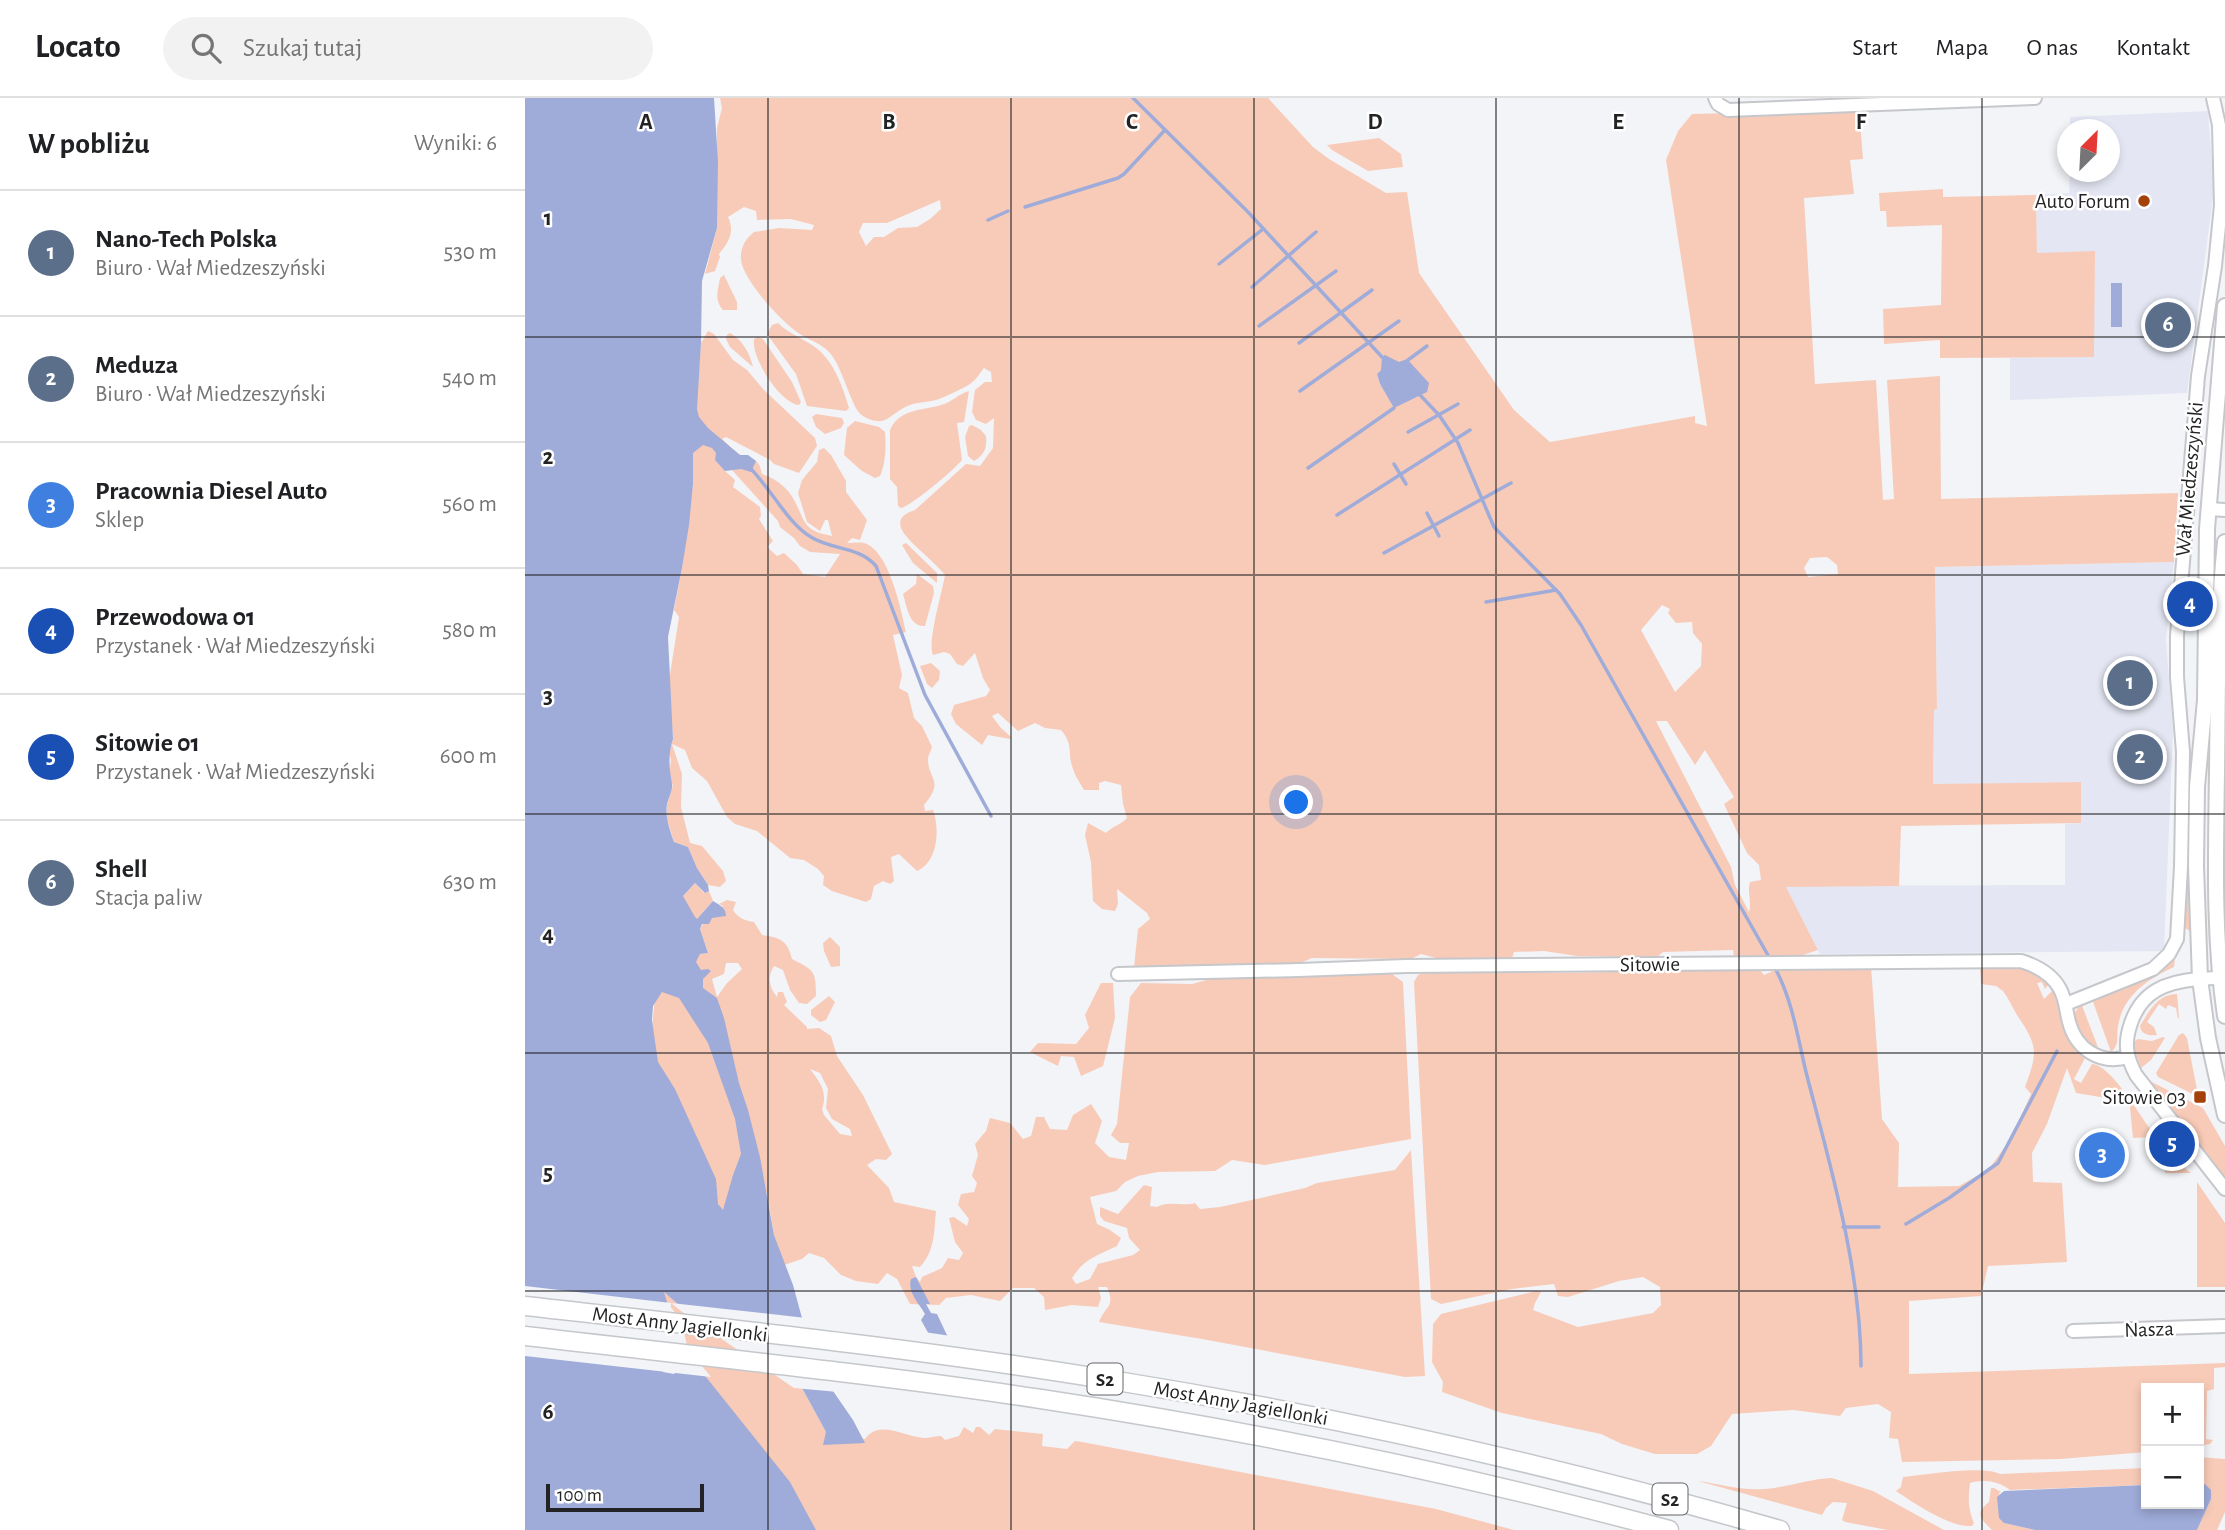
<!DOCTYPE html>
<html lang="pl">
<head>
<meta charset="utf-8">
<style>
  :root { --surface:#fff; --page:#f2f2f2; --text:#202124; --muted:#757577; --line:#e0e0e0; --accent:#111827 }
  body { margin:0; font-family:"Alegreya Sans",sans-serif; background:var(--page); color:var(--text) }
  .controls { position:absolute; right:21px; bottom:21px; display:grid; overflow:hidden; border-radius:0px; box-shadow:0 4px 10px #0003 }
  .controls button { width:63px; height:63px; display:grid; place-items:center; padding:0; border:0; border-bottom:2px solid var(--line); background:var(--surface); color:var(--text); font:35px sans-serif }
  .compass { position:absolute; left:1532px; top:21px; width:63px; height:63px; border-radius:50%; background:var(--surface); box-shadow:0 4px 10px #0003; rotate:24deg }
  .scale { position:absolute; left:21px; bottom:18px; width:158px; box-sizing:border-box; padding-left:7px; border:4px solid #232325; border-top:0; font-size:19px; line-height:24px; white-space:nowrap; color:#232325; -webkit-text-stroke:5px #fff; paint-order:stroke }
  .you { position:absolute; left:772px; top:705px; width:24px; height:24px; margin:-18px; border:5px solid #fff; border-radius:50%; background:#1a73e8; box-shadow:0 0 0 10px #1a73e833 }
  .badge { display:grid; place-items:center; width:46px; height:46px; border-radius:50%; background:var(--accent); color:#fff; font-size:23px; font-weight:700 }
  .pin { position:absolute; translate:-50% -50%; border:4px solid #fff; box-shadow:0 2px 7px #0006 }
  .list { margin:0; padding:0; list-style:none }
  h2 { display:flex; justify-content:space-between; align-items:center; height:91px; margin:0; padding:0 28px; font-size:30px }
  h2 small { font-size:23px; font-weight:400; color:var(--muted) }
  .list li { display:grid; grid-template-columns:46px 1fr auto; gap:21px; align-items:center; box-sizing:border-box; height:126px; padding:0 28px; border-top:2px solid var(--line) }
  .list b { display:block; font-size:26px; white-space:nowrap }
  .list p { margin:0; font-size:23px; white-space:nowrap; color:var(--muted) }
  .list em { font-size:23px; font-style:normal; color:var(--muted) }
  .icon { flex:none; width:38px; height:38px; fill:none; stroke:currentColor; stroke-width:2; stroke-linecap:round; stroke-linejoin:round }
  .map { position:relative; flex:none; width:1700px; height:1432px; overflow:hidden }
  header { display:flex; align-items:center; gap:42px; box-sizing:border-box; height:98px; padding:0 35px; background:var(--surface); border-bottom:2px solid var(--line) }
  header strong { font-size:33px }
  nav { display:flex; gap:38px; margin-inline-start:auto; font-size:24px }
  .search { width:490px; height:63px; background:var(--page); display:flex; align-items:center; gap:18px; box-sizing:border-box; padding:0 24px; border-radius:38px; color:var(--muted); font-size:26px }
  main { display:flex }
  aside { flex:1; background:var(--surface) }
  .map>svg:first-child { display:block }
  .built { fill:#e4e7f3 }
  .green { fill:#f8cbb8; fill-rule:evenodd }
  .water { fill:#9facd9; fill-rule:evenodd }
  .pier { fill:#f2f4f8 }
  .lines { fill:none; stroke-linecap:round; stroke-linejoin:round }
  .stream { stroke:#9facd9; stroke-width:3.5 }
  .minor-casing { stroke:#c5c7cb; stroke-width:16 }
  .major-casing { stroke:#c5c7cb; stroke-width:18 }
  .highway-casing { stroke:#c5c7cb; stroke-width:21 }
  .minor { stroke:#fff; stroke-width:12 }
  .major { stroke:#fff; stroke-width:14 }
  .highway { stroke:#fff; stroke-width:18 }
  .grid { fill:none; stroke:#232325; stroke-width:2; stroke-opacity:0.55 }
  .poi-dot { fill:#a44108; stroke:#fff; stroke-width:2.5 }
  .labels { text-anchor:middle; stroke-width:5; stroke-linejoin:round; paint-order:stroke }
  .shield { fill:#fff; stroke:#656566; stroke-width:2 }
  .shield-label { font-size:19px; font-weight:bold; fill:#232325 }
  .poi-label { font-size:21px; fill:#232325; stroke:#fff; text-anchor:end }
  .street-label { font-size:21px; fill:#232325; stroke:#fff }
  .grid-label { font-size:23px; text-anchor:middle; font-weight:bold; fill:#232325; stroke:#fff; stroke-width:5; stroke-linejoin:round; paint-order:stroke }
</style>
</head>
<body>
<header>
<strong>Locato</strong>
<div class="search"><svg class="icon" aria-label="search" viewBox="0 0 24 24"><circle cx="10" cy="10" r="6"/><path d="M15 15l6 6"/></svg>Szukaj tutaj</div>
<nav><a>Start</a><a>Mapa</a><a>O nas</a><a>Kontakt</a></nav>
</header>
<main>
<aside>
<h2>W pobliżu<small>Wyniki: 6</small></h2>
<ul class="list">
<li><span class="badge" style="background:#5c6f8a">1</span><div><b>Nano-Tech Polska</b><p>Biuro · Wał Miedzeszyński</p></div><em>530 m</em></li>
<li><span class="badge" style="background:#5c6f8a">2</span><div><b>Meduza</b><p>Biuro · Wał Miedzeszyński</p></div><em>540 m</em></li>
<li><span class="badge" style="background:#3f7fe0">3</span><div><b>Pracownia Diesel Auto</b><p>Sklep</p></div><em>560 m</em></li>
<li><span class="badge" style="background:#1a4fb4">4</span><div><b>Przewodowa 01</b><p>Przystanek · Wał Miedzeszyński</p></div><em>580 m</em></li>
<li><span class="badge" style="background:#1a4fb4">5</span><div><b>Sitowie 01</b><p>Przystanek · Wał Miedzeszyński</p></div><em>600 m</em></li>
<li><span class="badge" style="background:#5c6f8a">6</span><div><b>Shell</b><p>Stacja paliw</p></div><em>630 m</em></li>
</ul>
</aside>
<div class="map">
<svg width="1700" height="1432" viewBox="0 0 1700 1432">
  <rect width="100%" height="100%" fill="#f2f4f8"/>
  <g class="built">
    <path d="M1683 13 1689 92 1662 295 1485 302V260L1569 259 1512 155 1511 97 1544 95 1545 74H1584V32L1545 31V19Z"/>
    <path d="M1649 464 1641 541 1648 633 1639 853 1295 856 1260 788 1540 787V726L1556 725V684L1408 687 1409 612 1412 611 1410 469Z"/>
  </g>
  <g class="green">
    <path d="M195 0H743L788 49 804 61 861 95 882 94 894 175 989 312 1025 344 1170 318V325L1182 328 1141 62 1153 33 1167 16 1334 12 1338 61 1325 62 1329 96 1279 100 1290 286 1351 282 1358 402 1369 401 1362 282 1415 278 1416 401 1653 395 1649 464 1410 469 1412 611 1409 612 1408 686 1556 684V725L1376 728 1374 788 1261 789 1293 852 1265 861 1209 858 1208 852 1138 854 1132 859 1052 858 1019 853 989 854 986 864 922 863 896 856 886 861 787 860 770 867 609 869 613 831 625 821 622 815 592 791 593 806 590 813 577 811 568 803 566 764 560 737 563 725 581 735C588 728 597 726 602 720L598 706 596 687 580 683 574 685V692H559C555 685 550 678 548 671 542 655 549 647 536 632L520 630 510 625 493 633 473 615 467 618 476 630 486 639 485 641 463 637 457 647 431 626 426 616 429 607 461 598 465 592 458 580 450 555 438 568 432 566 425 556 419 554 408 557C402 544 417 495 420 477 410 464 382 443 377 432 371 420 381 415 390 412L441 366 455 368 468 350 469 320 461 326 451 322 447 314 450 292 460 284H467L466 274 459 270C455 275 451 282 445 286 439 290 418 300 411 302 403 304 393 304 385 307 365 314 362 332 338 318 326 312 318 267 303 253 295 245 284 242 275 236 258 226 218 182 216 162 215 150 220 141 229 134L254 130 287 132 289 127 266 121 232 122 231 113 219 109 203 119C210 134 204 144 194 156L195 159 190 173 180 176 192 130V30L197 10ZM415 102 416 111 405 121 392 129 373 130 359 139H349L341 148 334 134 338 125H362ZM856 272 902 293 869 309 855 286 852 276ZM1302 459 1312 467 1313 476 1283 479 1279 470 1285 460ZM1137 507 1145 511 1143 515 1151 525 1167 524 1168 535 1177 546 1176 568 1150 594 1116 532ZM1131 623H1142L1170 667 1180 652 1209 699 1199 706 1222 755 1234 767 1236 782 1225 784C1222 795 1227 803 1224 814L1210 787 1206 769Z"/>
    <path d="M854 40 876 56 878 69 843 73 807 52 802 47Z"/>
    <path d="M1418 91V99L1511 97 1512 155 1570 153 1569 259 1415 260V242L1359 246 1358 211 1416 207 1417 127 1362 129 1361 113H1355L1354 95Z"/>
    <path d="M199 177 212 204V212H198C189 202 193 192 195 180Z"/>
    <path d="M253 225C265 237 283 242 296 254 311 269 318 290 324 310L321 313 282 308 271 276 242 236 247 227Z"/>
    <path d="M183 233 189 236 208 262 222 272 239 292 290 340 292 348 274 375 249 366 245 362 201 339 197 341C203 346 210 355 216 357 229 362 234 360 237 376 255 382 266 393 273 410 277 418 279 425 285 430 291 435 299 436 307 438L303 422H300L295 433 282 424 273 395 277 382 292 364 294 352 299 350 306 357 321 383V394L342 422 335 442 327 440 322 445C327 445 334 444 339 445 364 452 376 511 381 534L368 537 377 577 374 590 383 595 389 620 397 628 407 649C406 653 403 657 403 661 403 682 420 682 399 707L400 713 408 712C415 731 413 764 392 773L374 756 366 759 369 783 365 786 358 783 349 788 346 801 341 804 307 793 298 787 299 778 293 771 279 762 265 760 232 733 210 726 202 719 182 683 167 670 160 652 147 646 157 676 156 709 165 745 177 748 198 773 201 783 195 789 183 787 172 770 163 749 149 744 142 721V707L148 687 144 678 146 662 144 655 148 641 144 583 154 519 149 512 157 470 168 386 161 352 171 311 176 245ZM207 372 253 423 255 429 269 440 275 448 285 454 315 456 300 479 278 476 272 467 259 455 252 458 242 449 248 443 234 421 236 418 235 409 208 389 210 382 200 373Z"/>
    <path d="M205 235C217 241 225 256 228 269L205 249 201 241 202 237Z"/>
    <path d="M233 239 238 241 267 284 276 304 274 307C255 305 226 260 229 241Z"/>
    <path d="M444 293 439 324 432 325 437 362C430 371 385 409 376 410L373 408 372 389 365 381V332C375 309 401 313 419 306 428 303 432 297 444 293Z"/>
    <path d="M291 316 317 320 319 325 316 330 300 336 291 329 287 319Z"/>
    <path d="M330 323 354 329 360 334C361 349 361 364 355 378L350 380 337 373 319 357 322 330Z"/>
    <path d="M447 327 456 332 461 338C462 349 460 357 449 363L443 358 440 339 444 328Z"/>
    <path d="M381 445 412 475V485L388 465 377 447Z"/>
    <path d="M392 476 408 488 409 495 400 528C384 529 382 509 378 496L391 486Z"/>
    <path d="M406 565 415 573 414 582 407 590 402 586 395 568Z"/>
    <path d="M1662 695H1665V833L1660 830Z"/>
    <path d="M170 785 179 795 184 793 188 803 172 821H165L158 798Z"/>
    <path d="M202 802 211 804 208 812C213 820 220 823 229 824L237 837C255 840 262 841 267 861 289 872 291 873 291 898L282 906 274 905 265 892 258 872 249 868C242 879 244 889 252 899L253 894H258L262 904 259 907 282 929V931L294 930 306 938 312 958 338 997 367 1056 361 1062 351 1061 342 1067 364 1090 369 1104 411 1113C409 1134 410 1153 395 1169L387 1168 391 1179 395 1184 397 1179 417 1170 423 1160 434 1162 438 1155 430 1144 424 1120 429 1119 442 1128 444 1121 433 1107 436 1096 449 1094 452 1085 447 1078 453 1057 450 1046 461 1033 465 1020 485 1025 498 1041 506 1038 511 1019H519L525 1031 542 1032 548 1017 566 1006 577 1023 570 1045 584 1059 601 1062 604 1045H595L586 1037 592 1026 605 899 616 885 667 886 689 880 864 874 878 884 886 1041 740 1067 707 1062 690 1073 633 1074 613 1078 600 1084 591 1093 565 1099 572 1126 585 1132 596 1140 592 1148C572 1158 560 1160 547 1180L551 1186 565 1181 573 1166 608 1157 615 1152 604 1140 602 1130 579 1123 575 1118V1109L593 1116 619 1087 627 1089 625 1108 632 1109C643 1102 658 1109 670 1105L675 1111 695 1109 780 1090 792 1085 870 1072 886 1052 900 1278 880 1279 677 1241 574 1224C580 1207 591 1210 582 1189H573L576 1200 573 1209 547 1207 520 1212 519 1199 509 1190H488L475 1203 446 1197 421 1200 414 1207 385 1206 372 1181 362 1175 353 1186 331 1183 316 1177 299 1160 284 1155 277 1161 259 1167 249 1137 242 1094 212 1136 193 1106 124 964 131 888 171 863 175 856 183 855 175 831C179 822 191 815 198 808L194 806ZM201 865H213L217 871 202 885 192 899 187 881 199 876ZM285 971 295 975 303 991 301 1010 307 1021 325 1031 327 1038 315 1036 299 1017 297 1011C303 994 295 984 285 971Z"/>
    <path d="M305 839 315 849V868L306 869 299 853 298 845Z"/>
    <path d="M1650 859 1649 869C1623 881 1598 897 1593 928 1591 939 1595 947 1586 954L1567 901 1634 873Z"/>
    <path d="M1455 867C1481 868 1505 866 1524 886L1520 891 1517 884 1512 885 1519 901 1528 892 1542 939 1560 960 1549 981 1556 985 1567 966C1589 967 1624 1034 1641 1053 1648 1062 1657 1068 1666 1075H1640L1639 1053 1628 1039 1608 1040 1605 1009 1600 1003 1551 995 1542 970 1522 1026 1507 1055 1508 1084 1537 1085 1542 1164 1463 1168 1456 1198 1384 1203V1276L1700 1265V1269L1689 1270V1291L1682 1293 1681 1341 1688 1342 1685 1346 1674 1348V1290H1621V1354L1535 1361 1377 1364 1373 1341 1364 1340 1366 1314 1353 1306 1321 1310 1315 1318 1268 1312 1207 1316 1186 1348 1172 1356H1130L1097 1346 1076 1336 977 1315 917 1294 918 1284 907 1264 908 1226 916 1216 1011 1193 1016 1194 1010 1205 1008 1212 1053 1229 1128 1215 1136 1207 1135 1189 1118 1179 1094 1183 1043 1199 1033 1198 1029 1186 987 1191 916 1206 906 1201 889 884 893 877 899 875H1038L1234 871 1239 877 1257 869 1346 868 1357 1021 1374 1045 1373 1089 1434 1088 1464 1071 1486 1040 1506 996 1500 989C1513 954 1513 948 1492 917 1487 909 1484 901 1478 893L1471 888 1456 886Z"/>
    <path d="M576 885H588L590 920 578 968 556 978 549 959 536 958 533 968 505 954 513 945 551 946 564 930 560 917Z"/>
    <path d="M1652 896 1654 919 1653 921 1651 910 1643 907 1641 911 1634 906 1622 924 1629 929 1632 937C1625 938 1616 937 1615 928 1624 913 1633 896 1652 896Z"/>
    <path d="M304 898 310 904 301 922 295 924 286 917V912Z"/>
    <path d="M1556 905 1574 952C1560 945 1550 931 1549 916Z"/>
    <path d="M1658 935 1662 940 1672 992 1668 996 1633 979 1631 975 1654 937Z"/>
    <path d="M1638 939 1640 940 1626 962 1616 970 1609 950 1610 943 1613 941 1627 943Z"/>
    <path d="M1623 982 1678 1010 1700 1048V1079Z"/>
    <path d="M1672 1084 1700 1125V1189H1672Z"/>
    <path d="M11 1139 109 1141 277 1290 301 1334 340 1341C355 1321 379 1339 399 1340 404 1340 411 1338 416 1338L420 1342 434 1338 439 1329 448 1335 451 1329H455L464 1337 470 1331 518 1336 517 1348 542 1351 550 1343 557 1344 911 1411 989 1432H276L165 1259 156 1223 143 1205Z"/>
    <path d="M1674 1359 1700 1361V1414L1692 1432H1672L1686 1401 1680 1386 1674 1385Z"/>
    <path d="M1621 1370V1387L1485 1392C1473 1383 1460 1381 1445 1385 1443 1401 1443 1410 1449 1425L1447 1428C1425 1430 1389 1405 1371 1393L1376 1389 1378 1379C1401 1377 1456 1367 1475 1376Z"/>
    <path d="M1307 1380 1348 1393 1419 1432H1363L1320 1424 1317 1422 1322 1405 1308 1404 1301 1410 1297 1417 1173 1383C1195 1386 1218 1393 1240 1391 1263 1389 1284 1381 1307 1380Z"/>
    <path d="M1466 1390H1469L1476 1394 1474 1395 1479 1425 1510 1432H1467C1456 1421 1449 1416 1464 1404Z"/>
  </g>
  <g class="water">
    <path d="M0 0H189L193 64 192 130 177 183 176 245 172 311 174 319 183 330 215 357H223L231 363 226 374 216 371 200 373 190 362 191 355 187 350 178 347 168 355V386L164 427 157 470 143 539 148 641C143 655 144 671 147 685 148 692 144 699 142 706 140 720 145 732 149 744L163 749 172 770 183 787 184 793 180 795 170 785 158 798 170 819 172 821 188 803C195 807 201 810 201 818L187 820 184 826H177L175 831 183 855 175 856 171 864 176 872 183 871 186 873 178 881V890L192 900 199 920 214 985 223 1012 235 1059 249 1137 268 1187 277 1220 308 1293 328 1322 340 1345 298 1347 301 1334 277 1290 162 1214 139 1194 142 1204 138 1274 149 1276 165 1259 265 1384 291 1432H0ZM137 894 154 900 183 945 210 1021 216 1056 208 1077 198 1112 193 1106 191 1081 150 991 133 964 127 922 128 908Z"/>
    <rect x="1586" y="185" width="11" height="44"/>
    <path d="M860 257 874 264 882 261 904 285 902 294 869 310 855 286 852 276 856 272 857 259Z"/>
    <path d="M391 1179 405 1206H401L406 1215 412 1216 428 1250 411 1249 396 1222 400 1216C394 1205 382 1194 386 1181Z"/>
    <path d="M1674 1385 1680 1386 1686 1392V1401L1672 1432H1510L1479 1425 1474 1420 1472 1399 1479 1393 1621 1387V1406H1674Z"/>
  </g>
  <g class="pier">
    <path d="M0 1188 146 1205 142 1271 148 1272 163 1256 168 1257 186 1279 0 1258Z"/>
    <path d="M146 1205 281 1220 313 1294 269 1290 160 1216Z"/>
    <path d="M399 1234 426 1238 431 1251H408Z"/>
  </g>
  <g class="lines">
    <g class="stream">
      <path d="M608 0 723 114 857 259"/>
      <path d="M500 109 593 80 599 76 640 32"/>
      <path d="M463 122 483 113"/>
      <path d="M694 166 738 131"/>
      <path d="M727 189 791 134"/>
      <path d="M734 228 811 173"/>
      <path d="M774 245 847 192"/>
      <path d="M883 262 902 248"/>
      <path d="M775 293 874 223"/>
      <path d="M895 297 914 317 933 345 969 429 1035 496 1056 527 1244 859"/>
      <path d="M883 334 933 306"/>
      <path d="M869 366 881 386"/>
      <path d="M224 369C245 389 263 426 286 439 306 452 334 448 351 468L400 597 466 718"/>
      <path d="M783 370 869 310"/>
      <path d="M902 415 914 438"/>
      <path d="M812 417 945 332"/>
      <path d="M859 455 986 385"/>
      <path d="M961 504 1031 492"/>
      <path d="M1250 870C1268 903 1273 942 1282 978 1306 1070 1336 1173 1336 1268"/>
      <path d="M1381 1126 1424 1100 1473 1065 1532 953"/>
      <path d="M1318 1129H1354"/>
    </g>
    <g class="minor-casing">
      <g id="minor">
        <path d="M1190 0 1193 6 1203 12 1510 0"/>
        <path d="M1684 411 1700 412"/>
        <path d="M593 876 774 872 881 868 1496 863C1512 868 1527 876 1535 891 1541 902 1541 913 1544 924 1551 951 1575 967 1603 959"/>
        <path d="M1700 880C1691 879 1682 881 1673 881 1641 884 1617 893 1606 925 1599 945 1601 958 1611 977L1700 1091"/>
        <path d="M1541 906 1628 871 1644 856 1652 841 1656 769 1658 654 1652 579V538L1673 278 1690 168 1696 107 1694 27 1688 0"/>
        <path d="M1548 1233 1700 1228"/>
      </g>
    </g>
    <g class="major-casing">
      <g id="major">
        <path d="M1700 208 1682 431 1680 602 1672 689 1671 768 1675 881 1683 940 1700 1017"/>
        <path d="M1700 444C1692 520 1693 597 1692 673 1691 755 1688 836 1700 918"/>
      </g>
    </g>
    <g class="highway-casing">
      <g id="highway">
        <path d="M0 1208C195 1230 391 1250 586 1282 812 1318 1035 1369 1255 1432"/>
        <path d="M0 1238C172 1258 345 1275 516 1301 727 1333 937 1376 1144 1432"/>
      </g>
    </g>
    <use href="#minor" class="minor"/>
    <use href="#major" class="major"/>
    <use href="#highway" class="highway"/>
  </g>
  <path class="grid" d="M243 0V1432M486 0V1432M729 0V1432M971 0V1432M1214 0V1432M1457 0V1432M0 239H1700M0 477H1700M0 716H1700M0 955H1700M0 1193H1700"/>
  <g class="poi-dot">
    <circle cx="1619" cy="103" r="7"/>
    <rect x="1668" y="992" width="14" height="14" rx="3.5"/>
  </g>
  <g class="labels">
    <g class="shield">
      <rect x="562.5" y="1265.5" width="35" height="31" rx="5"/>
      <rect x="1127.5" y="1385.5" width="35" height="31" rx="5"/>
    </g>
    <g class="shield-label">
      <text x="580" y="1288">S2</text>
      <text x="1145" y="1408">S2</text>
    </g>
    <g class="poi-label">
      <text x="1605" y="110">Auto Forum</text>
      <text x="1661" y="1006">Sitowie 03</text>
    </g>
    <g class="street-label">
      <text transform="translate(1664 381) rotate(-85)" y="7">Wał Miedzeszyński</text>
      <text transform="translate(1125 866) rotate(-1)" y="7">Sitowie</text>
      <text transform="translate(155 1226) rotate(7)" y="7">Most Anny Jagiellonki</text>
      <text transform="translate(1624 1231) rotate(-2)" y="7">Nasza</text>
      <text transform="translate(716 1305) rotate(10)" y="7">Most Anny Jagiellonki</text>
    </g>
  </g>
  <g class="grid-label">
    <text x="121" y="31">A</text>
    <text x="364" y="31">B</text>
    <text x="607" y="31">C</text>
    <text x="850" y="31">D</text>
    <text x="1093" y="31">E</text>
    <text x="1336" y="31">F</text>
    <text x="23" y="127">1</text>
    <text x="23" y="366">2</text>
    <text x="23" y="605">3</text>
    <text x="23" y="843">4</text>
    <text x="23" y="1082">5</text>
    <text x="23" y="1321">6</text>
  </g>
</svg>
<div class="controls">
<button>+</button>
<button>−</button>
</div>
<svg class="compass" viewBox="-18 -18 36 36"><path d="M0-13l5 13h-10z" fill="#e53935"/><path d="M0 13l5-13h-10z" fill="#757577"/></svg>
<div class="scale">100 m</div>
<div class="you"></div>
<div class="pin badge" style="left:1605px;top:585px;background:#5c6f8a">1</div>
<div class="pin badge" style="left:1615px;top:659px;background:#5c6f8a">2</div>
<div class="pin badge" style="left:1577px;top:1057px;background:#3f7fe0">3</div>
<div class="pin badge" style="left:1665px;top:506px;background:#1a4fb4">4</div>
<div class="pin badge" style="left:1647px;top:1046px;background:#1a4fb4">5</div>
<div class="pin badge" style="left:1643px;top:227px;background:#5c6f8a">6</div>
</div>
</main>
</body>
</html>
